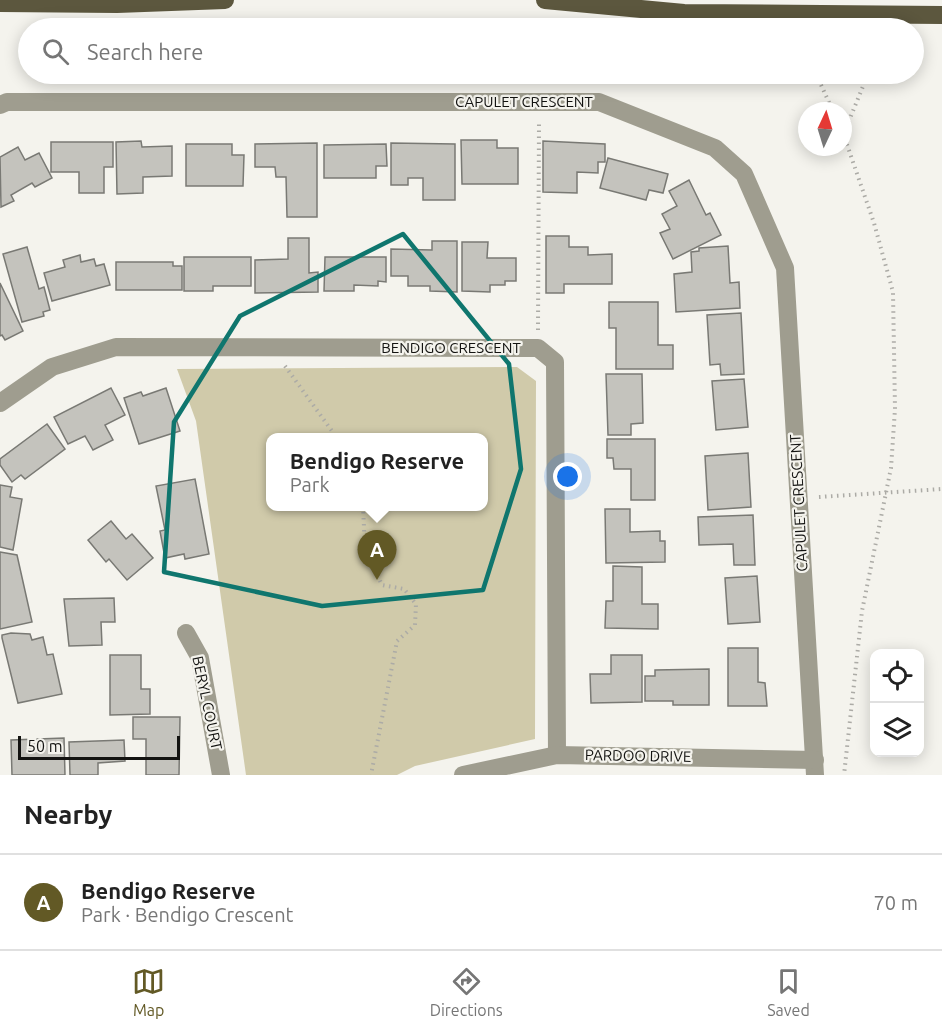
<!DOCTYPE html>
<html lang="en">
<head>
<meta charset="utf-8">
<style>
  :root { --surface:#fff; --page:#f2f2f2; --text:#222; --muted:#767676; --line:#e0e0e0; --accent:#625925 }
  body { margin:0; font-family:Ubuntu,sans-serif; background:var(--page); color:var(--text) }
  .controls { position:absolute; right:18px; bottom:18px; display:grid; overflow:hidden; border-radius:12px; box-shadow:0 3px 15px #0003 }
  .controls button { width:54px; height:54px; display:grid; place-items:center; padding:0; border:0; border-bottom:2px solid var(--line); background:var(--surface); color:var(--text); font:30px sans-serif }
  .compass { position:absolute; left:798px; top:102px; width:54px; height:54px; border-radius:50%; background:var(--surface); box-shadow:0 3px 15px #0003; rotate:4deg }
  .scale { position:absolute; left:18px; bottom:15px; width:162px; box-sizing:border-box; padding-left:6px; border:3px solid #131311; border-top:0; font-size:16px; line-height:21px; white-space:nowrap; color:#131311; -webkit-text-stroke:4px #f4f3ed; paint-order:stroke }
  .you { position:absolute; left:568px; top:477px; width:21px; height:21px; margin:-15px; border:4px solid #fff; border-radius:50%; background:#1a73e8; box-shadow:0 0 0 9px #1a73e833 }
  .badge { display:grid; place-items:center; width:39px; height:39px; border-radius:50%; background:var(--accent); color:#fff; font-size:20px; font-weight:700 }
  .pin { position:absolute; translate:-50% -50px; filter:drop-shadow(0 2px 3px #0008) }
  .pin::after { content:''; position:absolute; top:32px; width:21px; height:18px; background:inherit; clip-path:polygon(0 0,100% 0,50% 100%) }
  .popup { position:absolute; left:266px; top:433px; width:222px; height:78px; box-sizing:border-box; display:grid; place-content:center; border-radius:12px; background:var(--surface); filter:drop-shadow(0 2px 4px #0005); font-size:20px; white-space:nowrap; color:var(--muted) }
  .popup b { font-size:22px; color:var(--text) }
  .popup::after { content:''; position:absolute; left:50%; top:100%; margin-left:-12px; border:12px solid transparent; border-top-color:var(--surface) }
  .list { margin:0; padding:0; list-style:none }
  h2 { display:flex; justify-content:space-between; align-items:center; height:78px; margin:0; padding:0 24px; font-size:26px }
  h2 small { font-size:20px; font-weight:400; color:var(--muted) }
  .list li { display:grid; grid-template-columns:39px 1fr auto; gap:18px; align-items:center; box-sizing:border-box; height:96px; padding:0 24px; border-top:2px solid var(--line) }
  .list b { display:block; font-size:22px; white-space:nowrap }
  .list p { margin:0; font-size:20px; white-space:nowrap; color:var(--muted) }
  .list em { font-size:20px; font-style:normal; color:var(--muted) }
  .icon { flex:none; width:33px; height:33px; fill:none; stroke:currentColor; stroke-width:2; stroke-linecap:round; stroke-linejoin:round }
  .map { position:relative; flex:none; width:942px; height:775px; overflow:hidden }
  .search { position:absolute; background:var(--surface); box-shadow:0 3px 15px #0003; left:18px; right:18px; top:18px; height:66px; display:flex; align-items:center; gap:15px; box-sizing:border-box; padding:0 21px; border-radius:33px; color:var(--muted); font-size:22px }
  .sheet { height:174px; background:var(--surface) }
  nav { display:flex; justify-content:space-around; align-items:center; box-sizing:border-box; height:84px; border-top:2px solid var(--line); background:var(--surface); font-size:16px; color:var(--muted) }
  nav a { display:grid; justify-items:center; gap:3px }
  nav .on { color:var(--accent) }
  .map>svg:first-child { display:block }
  .green { fill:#d0caaa; fill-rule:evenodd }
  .building { fill:#c4c3bd; stroke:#797974; stroke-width:1.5 }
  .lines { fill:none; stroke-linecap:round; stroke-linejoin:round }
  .path { stroke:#acaba6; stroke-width:4; stroke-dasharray:1.5 4.5; stroke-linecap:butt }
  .minor { stroke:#9f9d8f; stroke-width:18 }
  .major { stroke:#5c573e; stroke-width:18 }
  .marked { fill:none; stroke:#0f766e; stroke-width:4.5; stroke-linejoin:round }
  .labels { text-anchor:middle; stroke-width:4.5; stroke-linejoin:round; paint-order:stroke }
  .street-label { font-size:15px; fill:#131311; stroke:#f4f3ed }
</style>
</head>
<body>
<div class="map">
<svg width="942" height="775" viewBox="0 0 942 775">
  <rect width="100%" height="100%" fill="#f4f3ed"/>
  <path class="green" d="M517 367 536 381 535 739 415 766 397 775H246L196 421 177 369ZM270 438H484V506H270Z"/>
  <g class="building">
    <path d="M461 140H497V148H518V184H462Z"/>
    <path d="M141 141 142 147 172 146V176L143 177V193L117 194 116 142Z"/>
    <path d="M543 141 605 144V162H598V173L577 172V193L543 192Z"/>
    <path d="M51 142H113V167H104V193H79V172H51Z"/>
    <path d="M317 143V217H287L286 177H276L275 167H255V144Z"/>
    <path d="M391 143 455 144V200H423V178H408V185H391Z"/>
    <path d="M186 144H232V155H244L243 186H186Z"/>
    <path d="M386 144 387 166H376V178H324V145Z"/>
    <path d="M18 147 25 160 39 153 52 178 35 187 32 183 11 195 14 201 1 207 0 157Z"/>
    <path d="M608 158 668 174 663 193 649 190 646 200 600 188Z"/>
    <path d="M689 180 706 215 710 213 721 235 673 259 660 233 670 229 662 214 677 206 669 191Z"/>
    <path d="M546 236H569V247H588V255L612 254V284H564V293H546Z"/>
    <path d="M288 238H309V273L318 272V292L255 293V260L288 259Z"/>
    <path d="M432 241H457V292L430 291V286H408V276H391V249L432 250Z"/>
    <path d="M462 242H488L487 258H516V281H505V285H490V292L462 291Z"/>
    <path d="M728 246 730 283 739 282 740 308 676 312 674 274 692 272 691 252 699 251V248Z"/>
    <path d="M27 247 39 289 44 287 50 310 43 312 44 316 22 322 3 254Z"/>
    <path d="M80 255 81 262 94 259 96 266 104 264 110 285 52 301 44 273 65 267 63 260Z"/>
    <path d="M184 257H251V286H213V291H184Z"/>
    <path d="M325 257H386V282L378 281V286L354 285V291H324Z"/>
    <path d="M116 262H173V266H182V290H116Z"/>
    <path d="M0 283 23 331 5 340 2 335 0 336Z"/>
    <path d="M609 302H658V345H673V369H616V328H609Z"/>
    <path d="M741 313 744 374 721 375 720 364 710 365 707 315Z"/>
    <path d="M606 374H642L643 423 631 424V435H608Z"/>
    <path d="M744 379 748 427 716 430 712 381Z"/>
    <path d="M111 388 125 415 105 425 113 440 93 450 85 436 68 444 54 417Z"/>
    <path d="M166 388 180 431 139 444 124 398 141 392 143 396Z"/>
    <path d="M47 424 65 449 25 479 21 475 12 482 0 465V459Z"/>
    <path d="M607 439H655V500H631V469H614L613 458H607Z"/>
    <path d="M748 453 751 507 708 510 705 456Z"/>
    <path d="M195 479 209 554 185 559 184 554 165 558 160 531 165 530 156 486Z"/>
    <path d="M0 485 12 487 10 497 22 499 13 550 0 547Z"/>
    <path d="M605 509H630V532L660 531V541H665V562L606 563Z"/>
    <path d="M753 515 755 565H734L733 544 699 545 698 517Z"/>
    <path d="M111 521 126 539 132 534 153 558 127 580 109 559 106 562 88 540Z"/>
    <path d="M0 552 17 555 32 622 0 629Z"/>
    <path d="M613 566 642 567V604H658V629L605 628 606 601H613Z"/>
    <path d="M757 576 760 622 728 624 725 578Z"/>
    <path d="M114 598 115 622H101L102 645 69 646 64 599Z"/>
    <path d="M11 633 30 634 32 640 43 637 47 655 53 654 62 694 18 703 2 638V635Z"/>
    <path d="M728 648H758V682L765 683 767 706H728Z"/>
    <path d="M110 655H141V689H150V714L110 715Z"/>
    <path d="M611 655H642V702L591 703 590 674H611Z"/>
    <path d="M709 669V705H673V701H645V676H655V670Z"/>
    <path d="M133 717H180L179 775H146V739H133Z"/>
    <path d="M64 738 65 775H12L11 740Z"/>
    <path d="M124 740 125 761 98 763V775H70L69 742Z"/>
  </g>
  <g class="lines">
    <g class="path">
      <path d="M816 74 833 111"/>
      <path d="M540 84V74"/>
      <path d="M843 133 874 223 893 292 895 409 891 468 862 611 844 775"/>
      <path d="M844 133 868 74"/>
      <path d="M538 330 539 121"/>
      <path d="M285 366 337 438"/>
      <path d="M819 497 942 489"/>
      <path d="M363 506 365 550 382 585 404 589 416 604 415 625 397 641 371 775"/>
    </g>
    <g class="minor">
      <path d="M0 105 7 102H599L715 148 744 174 785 268 815 775"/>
      <path d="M0 403 52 367 116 347 538 348 555 362 557 755"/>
      <path d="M186 633 200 658 221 775"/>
      <path d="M463 775 557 755 815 760"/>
    </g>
    <g class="major">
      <path d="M545 0 684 13 942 15"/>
      <path d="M0 3 117 4 225 0"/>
    </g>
  </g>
  <path class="marked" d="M403 234 509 364 521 469 483 590 322 606 164 572 174 422 240 316Z"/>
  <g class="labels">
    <g class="street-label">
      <text x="524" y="107">CAPULET CRESCENT</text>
      <text x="451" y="353">BENDIGO CRESCENT</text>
      <text transform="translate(799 503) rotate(-93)" y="5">CAPULET CRESCENT</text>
      <text transform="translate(207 703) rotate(78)" y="5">BERYL COURT</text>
      <text transform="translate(638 756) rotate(1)" y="5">PARDOO DRIVE</text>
    </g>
  </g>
</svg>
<div class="controls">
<button><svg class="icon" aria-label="locate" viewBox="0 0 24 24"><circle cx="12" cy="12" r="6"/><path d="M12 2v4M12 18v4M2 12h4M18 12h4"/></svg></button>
<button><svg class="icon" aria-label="layers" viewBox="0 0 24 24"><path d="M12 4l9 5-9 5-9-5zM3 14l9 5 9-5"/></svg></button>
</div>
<svg class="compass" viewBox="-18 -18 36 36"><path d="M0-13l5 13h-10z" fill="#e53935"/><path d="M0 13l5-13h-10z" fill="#767676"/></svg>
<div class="scale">50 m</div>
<div class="you"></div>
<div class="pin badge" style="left:377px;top:580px">A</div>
<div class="popup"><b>Bendigo Reserve</b>Park</div>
<div class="search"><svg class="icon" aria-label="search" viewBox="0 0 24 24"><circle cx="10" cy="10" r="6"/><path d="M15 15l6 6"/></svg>Search here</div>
</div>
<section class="sheet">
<h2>Nearby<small></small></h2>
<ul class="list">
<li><span class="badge">A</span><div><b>Bendigo Reserve</b><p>Park · Bendigo Crescent</p></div><em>70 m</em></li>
</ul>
</section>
<nav>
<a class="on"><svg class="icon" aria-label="map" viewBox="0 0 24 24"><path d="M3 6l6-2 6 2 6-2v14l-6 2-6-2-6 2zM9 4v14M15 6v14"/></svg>Map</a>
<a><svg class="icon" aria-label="directions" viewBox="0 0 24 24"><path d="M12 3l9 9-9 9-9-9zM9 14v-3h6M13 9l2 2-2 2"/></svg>Directions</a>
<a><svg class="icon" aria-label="saved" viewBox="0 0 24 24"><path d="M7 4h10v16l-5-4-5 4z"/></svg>Saved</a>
</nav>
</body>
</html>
